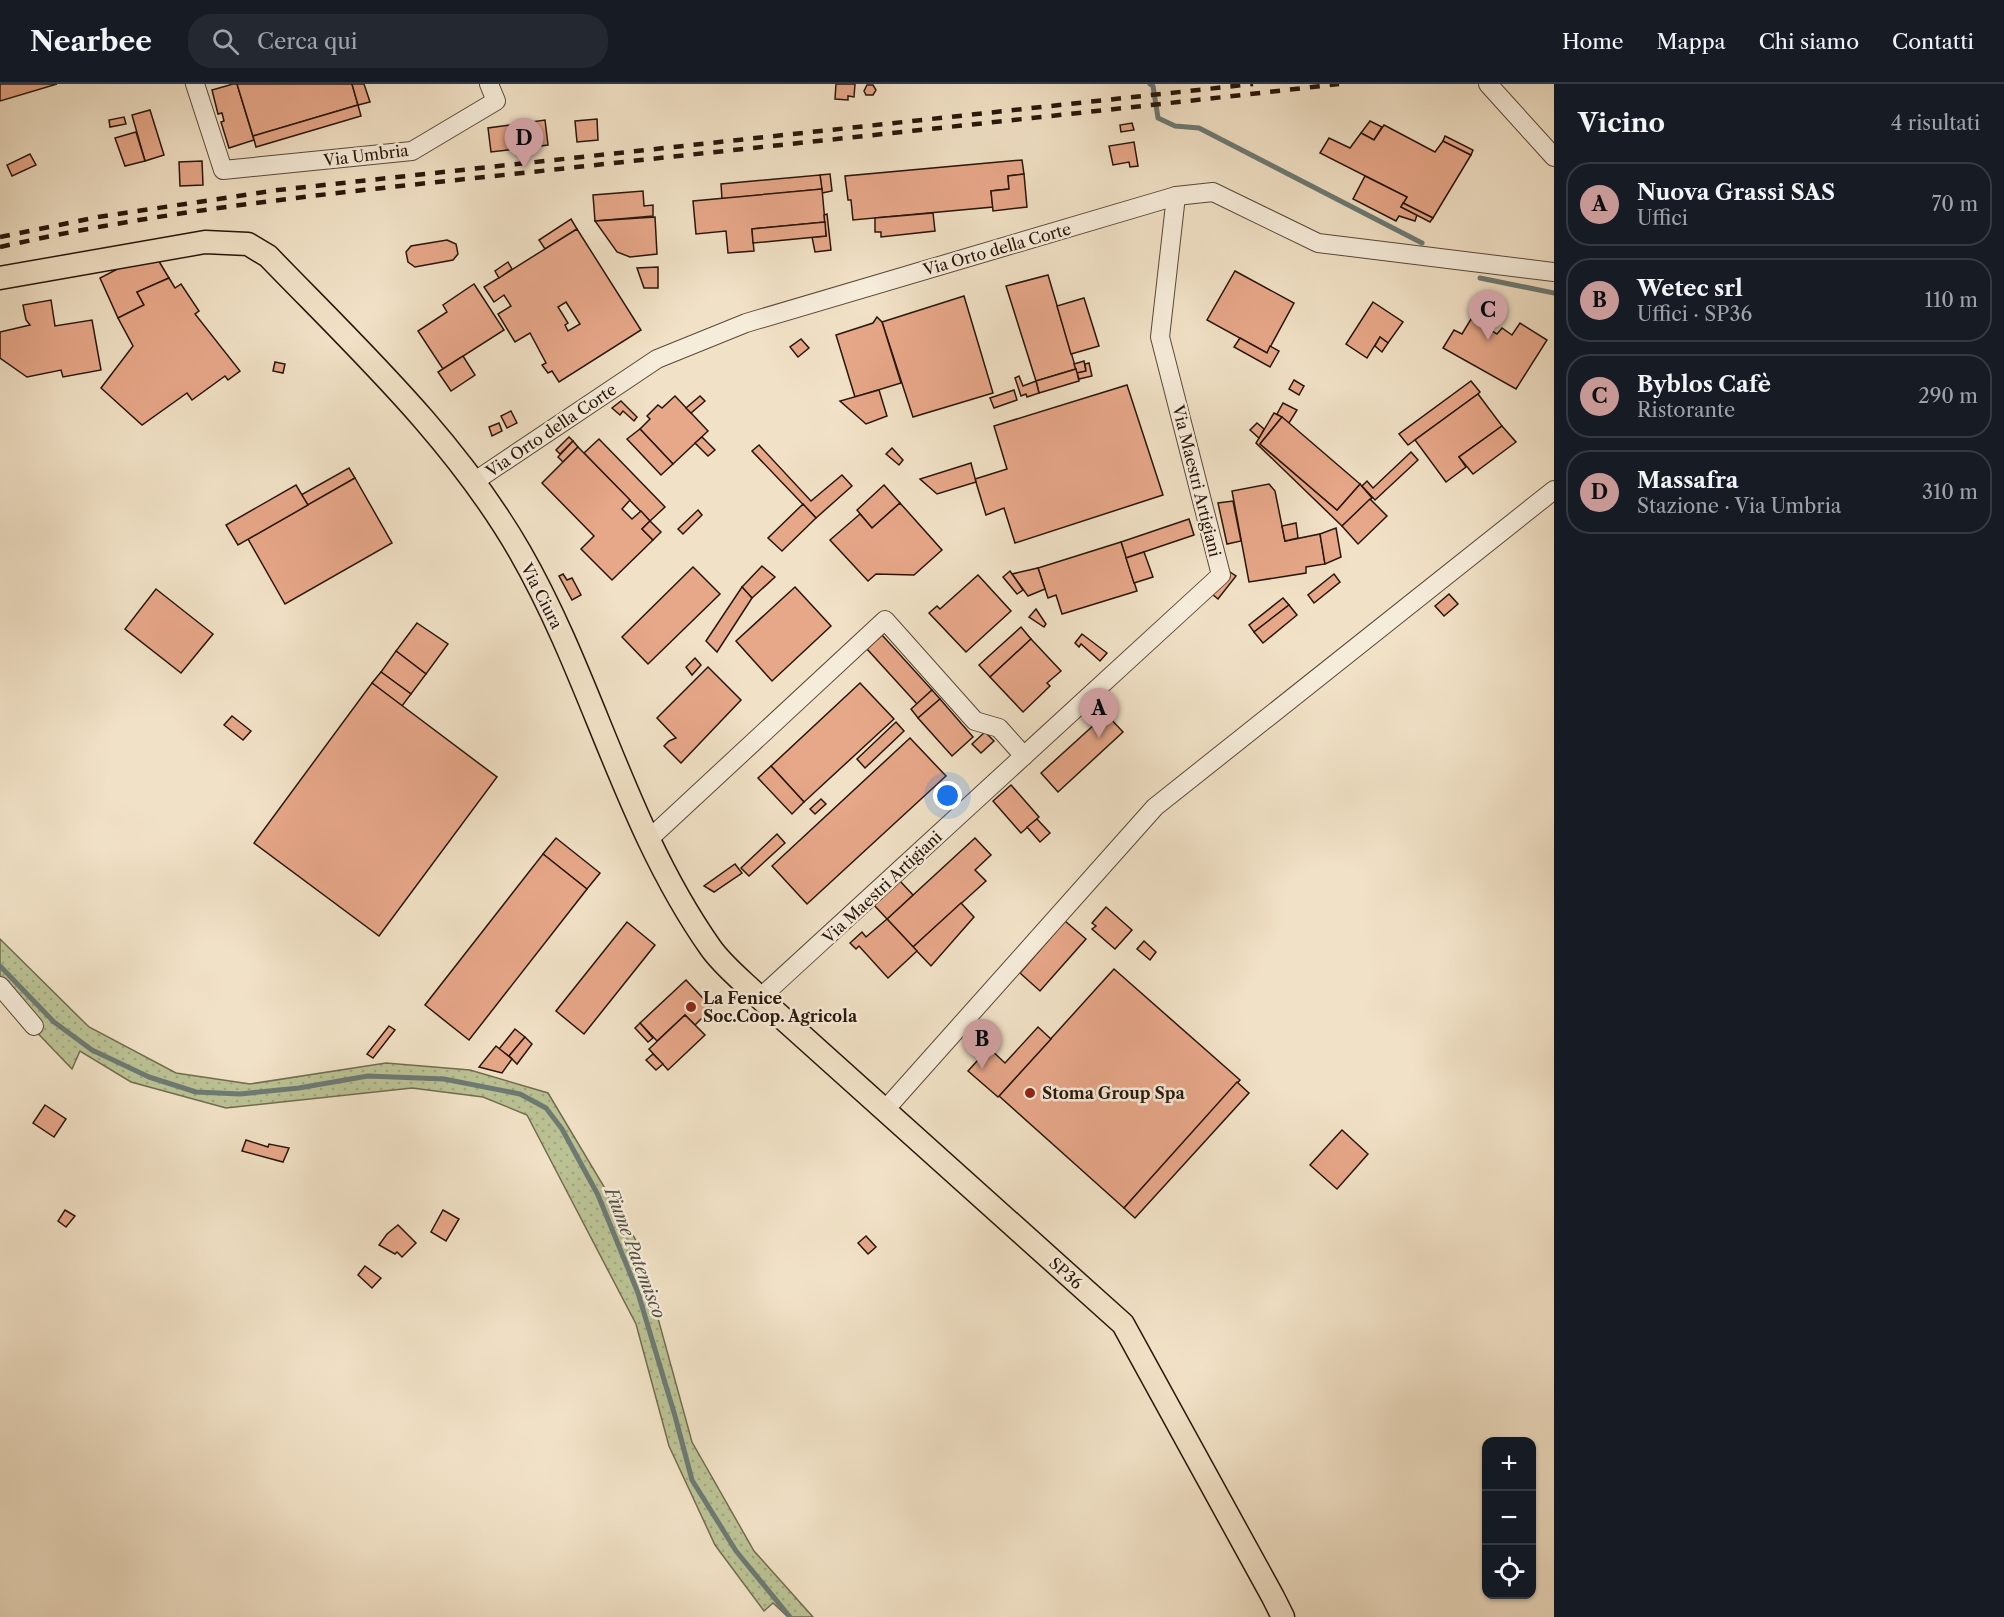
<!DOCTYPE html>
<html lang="it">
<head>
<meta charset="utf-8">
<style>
  :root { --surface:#171b24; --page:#242831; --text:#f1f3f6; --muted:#9ea1a6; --line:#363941; --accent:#c59692 }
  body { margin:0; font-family:"Libre Caslon Text",serif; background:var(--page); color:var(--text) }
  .controls { position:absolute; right:18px; bottom:18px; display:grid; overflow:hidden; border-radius:12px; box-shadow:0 2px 4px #0004 }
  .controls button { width:54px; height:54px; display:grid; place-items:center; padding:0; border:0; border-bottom:2px solid var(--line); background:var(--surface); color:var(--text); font:30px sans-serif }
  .you { position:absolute; left:948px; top:712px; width:21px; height:21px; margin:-15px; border:4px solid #fff; border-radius:50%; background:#1a73e8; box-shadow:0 0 0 9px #1a73e833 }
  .badge { display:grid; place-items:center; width:39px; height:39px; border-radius:50%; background:var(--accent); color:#111; font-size:20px; font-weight:700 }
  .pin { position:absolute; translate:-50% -50px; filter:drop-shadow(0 2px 3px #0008) }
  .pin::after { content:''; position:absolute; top:32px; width:21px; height:18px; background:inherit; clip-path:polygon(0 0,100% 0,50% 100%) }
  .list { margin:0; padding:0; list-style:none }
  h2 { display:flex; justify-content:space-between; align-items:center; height:78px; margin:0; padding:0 24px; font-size:26px }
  h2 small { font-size:20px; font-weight:400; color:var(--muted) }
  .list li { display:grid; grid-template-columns:39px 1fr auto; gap:18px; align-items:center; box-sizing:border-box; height:84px; margin:0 12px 12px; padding:0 12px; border:2px solid var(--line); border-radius:24px }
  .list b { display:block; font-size:22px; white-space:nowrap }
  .list p { margin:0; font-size:20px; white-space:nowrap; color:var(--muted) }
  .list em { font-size:20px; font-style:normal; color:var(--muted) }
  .icon { flex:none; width:33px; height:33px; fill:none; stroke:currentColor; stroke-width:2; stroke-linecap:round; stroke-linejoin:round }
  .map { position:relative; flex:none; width:1554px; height:1533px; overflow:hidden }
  header { display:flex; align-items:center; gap:36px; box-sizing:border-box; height:84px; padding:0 30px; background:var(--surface); border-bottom:2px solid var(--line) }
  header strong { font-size:28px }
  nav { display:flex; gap:33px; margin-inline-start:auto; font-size:21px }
  .search { width:420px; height:54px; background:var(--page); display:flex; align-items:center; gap:15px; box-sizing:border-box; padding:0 21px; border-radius:24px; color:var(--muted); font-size:22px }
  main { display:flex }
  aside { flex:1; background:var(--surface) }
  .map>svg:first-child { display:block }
  .grass { fill:url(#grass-dots); stroke:#726c4f; stroke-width:1.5 }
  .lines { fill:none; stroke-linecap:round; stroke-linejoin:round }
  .stream { stroke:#6d7a73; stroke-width:5 }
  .building { fill:#e7a789; stroke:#28160a; stroke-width:1.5; fill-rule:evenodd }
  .minor-casing { stroke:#5a4939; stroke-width:20 }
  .major-casing { stroke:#28160a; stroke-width:25 }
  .minor { stroke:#f6ecda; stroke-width:18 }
  .major { stroke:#f1e1c6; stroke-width:22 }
  .rail { stroke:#28160a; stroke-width:4.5; stroke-dasharray:10 10; stroke-linecap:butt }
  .poi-dot { fill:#8f2418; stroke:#f6ecda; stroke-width:2 }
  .labels { text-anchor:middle; stroke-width:5; stroke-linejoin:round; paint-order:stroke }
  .street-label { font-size:16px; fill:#28160a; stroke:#f6ecda }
  .poi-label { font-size:16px; font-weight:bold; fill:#28160a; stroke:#f6ecda; text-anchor:start }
  .water-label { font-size:18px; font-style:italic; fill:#505047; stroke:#f6ecda }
</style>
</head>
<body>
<header>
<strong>Nearbee</strong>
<div class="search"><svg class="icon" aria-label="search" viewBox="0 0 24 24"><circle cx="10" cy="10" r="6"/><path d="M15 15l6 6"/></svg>Cerca qui</div>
<nav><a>Home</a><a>Mappa</a><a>Chi siamo</a><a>Contatti</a></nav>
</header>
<main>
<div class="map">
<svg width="1554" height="1533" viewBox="0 0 1554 1533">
  <defs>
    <pattern id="grass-dots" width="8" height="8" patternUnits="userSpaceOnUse" patternTransform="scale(1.5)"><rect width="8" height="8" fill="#bbc294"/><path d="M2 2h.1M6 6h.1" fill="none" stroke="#a1a67e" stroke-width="1.8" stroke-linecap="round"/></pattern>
  </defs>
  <rect width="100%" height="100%" fill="#f1e1c6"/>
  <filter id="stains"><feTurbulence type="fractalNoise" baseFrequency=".00333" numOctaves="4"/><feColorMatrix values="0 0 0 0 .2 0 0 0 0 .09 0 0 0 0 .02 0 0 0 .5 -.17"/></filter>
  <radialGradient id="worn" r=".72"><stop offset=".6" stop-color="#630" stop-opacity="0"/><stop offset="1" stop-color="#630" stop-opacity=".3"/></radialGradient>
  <path class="grass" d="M0 855 89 943 176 989 250 1000 386 979 470 986 548 1009 637 1158 692 1358 754 1467 813 1533H788L773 1519 764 1527 715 1461 669 1362 636 1240 527 1031 483 1013 412 1004 226 1024 131 998 80 967 72 985 0 910Z"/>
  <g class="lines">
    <g class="stream">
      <path d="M1150 0 1153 2 1158 34 1175 42 1199 44 1422 159"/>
      <path d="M1480 194 1554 209"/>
      <path d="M0 882 54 938 92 966 149 993 196 1008 240 1010 299 1004 368 992 444 995 520 1010 546 1024 562 1045 598 1111 638 1209 675 1332 692 1396 736 1467 790 1533"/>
    </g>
  </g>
  <g class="building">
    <path d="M0 0H57L0 17Z"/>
    <path d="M233 0H237L254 56 229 64 221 38 224 37 222 29 218 30 212 6Z"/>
    <path d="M237 0H352L358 21 253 52Z"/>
    <path d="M352 0H364L370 18 358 21Z"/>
    <path d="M836 0H855L854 13 848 12V16L835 15Z"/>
    <path d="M867 1H873L876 6 873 11H866L864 7Z"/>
    <path d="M358 21 361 32 256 63 253 52Z"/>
    <path d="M150 26 164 71 145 77 132 31Z"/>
    <path d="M124 33 126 40 110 43 109 36Z"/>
    <path d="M597 35 598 56 577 58 575 37Z"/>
    <path d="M545 36 548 61 491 68 488 44Z"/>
    <path d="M1370 37 1382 43 1374 56 1361 49Z"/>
    <path d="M1132 39 1134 46 1121 48 1120 41Z"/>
    <path d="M1384 41 1435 68 1443 57 1471 71 1433 134 1403 119 1407 113 1320 69 1329 54 1350 64 1361 49 1374 56Z"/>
    <path d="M136 48 145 77 125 82 115 54Z"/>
    <path d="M1445 52 1473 66 1471 71 1443 57Z"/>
    <path d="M1134 58 1138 82 1130 83 1129 78 1113 81 1109 62Z"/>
    <path d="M30 70 36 81 12 92 7 81Z"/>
    <path d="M1022 76 1024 90 1008 92 1009 105 991 107 993 123 853 136 851 116H848L845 92Z"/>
    <path d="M202 77 203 101 180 102 179 78Z"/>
    <path d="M830 90 832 107 822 109 820 91Z"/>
    <path d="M1024 90 1027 123 993 127 991 107 1009 105 1008 92Z"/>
    <path d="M820 91 822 105 722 115 721 100Z"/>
    <path d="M1365 92 1407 113 1401 123 1417 131 1415 137 1399 132 1396 137 1353 115Z"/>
    <path d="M822 105 825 138 752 145 754 167 728 169 726 147 696 150 693 117Z"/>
    <path d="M643 107 644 122 653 121V132L595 137 593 111Z"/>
    <path d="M1403 119 1433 134 1430 138 1401 123Z"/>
    <path d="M933 129 935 147 881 153V148H875V134Z"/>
    <path d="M827 130 831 166 815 168 812 153 826 152 824 131Z"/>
    <path d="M655 133 657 170 630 173 617 168 595 137Z"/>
    <path d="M571 135 577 145 545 165 539 156Z"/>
    <path d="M825 138 826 152 753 159 752 145Z"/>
    <path d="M577 145 641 246 559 298 552 287 548 289 542 281 546 279 530 249 515 258 498 230 511 222 504 211 494 218 484 203ZM566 218 580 240 568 247 565 241 568 239 558 223Z"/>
    <path d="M447 156 456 160 458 170 453 176 415 183 408 178 406 168 411 162Z"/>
    <path d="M157 174 169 194 137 208 144 221 118 234 100 194 129 179Z"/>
    <path d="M508 178 512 185 499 194 495 187Z"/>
    <path d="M658 183V204H644L637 184Z"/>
    <path d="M1235 187 1294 219 1267 269 1207 236Z"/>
    <path d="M1048 191 1076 285 1036 297 1006 202Z"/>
    <path d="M169 194 175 204 181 200 199 227 195 230 240 287 228 296 225 292 192 316 187 309 142 341 101 304 133 262 118 234 144 221 137 208Z"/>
    <path d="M474 200 504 246 443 285 418 247 447 228 443 221Z"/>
    <path d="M964 212 993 309 913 333 882 238Z"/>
    <path d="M1084 214 1099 262 1071 270 1057 222Z"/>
    <path d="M51 216 55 242 92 236 101 286 63 293 61 286 27 293 0 274V248L30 241 26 236 23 221Z"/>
    <path d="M1373 218 1403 238 1388 259 1380 253 1367 274 1346 260Z"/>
    <path d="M877 233 882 238 901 299 855 313 836 251 873 239Z"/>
    <path d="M1471 235 1497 250 1502 244 1512 251 1520 239 1547 256 1516 305 1443 264 1454 246 1462 250Z"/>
    <path d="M1380 253 1388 259 1382 268 1375 262Z"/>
    <path d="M1240 254 1267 269 1270 262 1279 267 1270 283 1234 263Z"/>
    <path d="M801 255 809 264 798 273 790 263Z"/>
    <path d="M463 272 475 291 451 307 438 288Z"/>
    <path d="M1084 277 1086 287 1077 289 1074 280Z"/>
    <path d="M275 278 285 280 283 289 273 287Z"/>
    <path d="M1089 279 1092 292 1079 295 1077 289 1086 287 1085 280Z"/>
    <path d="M1076 285 1079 297 1039 309 1036 297Z"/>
    <path d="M1019 292 1023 302 1036 297 1039 309 1027 313 1026 310 1021 312 1015 294Z"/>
    <path d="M1294 296 1304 302 1299 311 1289 305Z"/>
    <path d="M1471 297 1480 308 1478 310 1408 361 1399 350Z"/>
    <path d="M1127 301 1163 411 1015 459 1004 424 986 431 975 395 1007 385 994 342Z"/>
    <path d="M879 306 887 332 866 340 840 317Z"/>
    <path d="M1014 306 1017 316 994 324 990 314Z"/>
    <path d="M1478 310 1502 342 1459 373 1466 383 1446 398 1415 356Z"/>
    <path d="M675 312 708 347 673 380 640 345 650 335 647 332 658 321 662 324Z"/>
    <path d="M700 312 705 317 691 329 686 324Z"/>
    <path d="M621 317 637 333 634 337 623 327 620 331 612 324Z"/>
    <path d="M1283 319 1297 326 1289 339 1277 330Z"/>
    <path d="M511 327 517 339 507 344 501 332Z"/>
    <path d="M1274 329 1282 333 1260 360 1337 426 1360 400 1372 414 1342 442 1256 359Z"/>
    <path d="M1282 333 1360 400 1337 426 1260 360Z"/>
    <path d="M499 339 502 347 492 352 489 343Z"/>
    <path d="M1257 339 1264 345 1259 354 1250 346Z"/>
    <path d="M1502 342 1516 358 1473 390 1459 373Z"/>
    <path d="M640 345 673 380 661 391 627 355Z"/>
    <path d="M569 353 573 357 560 370 556 366Z"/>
    <path d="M702 353 715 366 708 372 695 359Z"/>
    <path d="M599 355 665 423 650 437 584 369Z"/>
    <path d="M573 357 578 363 563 378 558 373Z"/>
    <path d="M759 361 811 417 842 391 852 402 816 434 752 367Z"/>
    <path d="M578 363 630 416 622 425 632 435 641 427 650 437 642 445 653 456 612 496 581 465 594 452 542 399Z"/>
    <path d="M892 364 903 376 899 381 886 370Z"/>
    <path d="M1411 368 1418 376 1375 416 1362 402 1367 397 1373 404Z"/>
    <path d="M971 379 976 398 937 410 920 395Z"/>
    <path d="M349 384 355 394 308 421 301 411Z"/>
    <path d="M355 394 392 459 285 520 248 455Z"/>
    <path d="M1269 400 1275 407 1285 457 1320 450 1325 480 1306 483V489L1249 498 1232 407Z"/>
    <path d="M296 401 308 421 238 461 226 441Z"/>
    <path d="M884 401 900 419 872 444 857 426Z"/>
    <path d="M1370 415 1387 432 1358 460 1342 442Z"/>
    <path d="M1233 417 1241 457 1227 460 1218 419Z"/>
    <path d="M900 419 942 466 914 491 876 490 868 497 830 456 860 430 872 444Z"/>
    <path d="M803 420 816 434 782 467 768 454Z"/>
    <path d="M698 426 702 431 683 450 678 445Z"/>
    <path d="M1189 435 1194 451 1126 474 1121 458Z"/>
    <path d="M650 437 661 448 653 456 642 445Z"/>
    <path d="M1296 439 1298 454 1285 457 1282 442Z"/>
    <path d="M1336 444 1341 473 1325 480 1320 450Z"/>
    <path d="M1121 458 1137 507 1062 530 1056 511 1048 514 1038 484Z"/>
    <path d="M1144 468 1153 493 1134 499 1126 474Z"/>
    <path d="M762 482 775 493 752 514 742 503Z"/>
    <path d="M693 483 720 510 648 580 622 553Z"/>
    <path d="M1038 484 1045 505 1028 512 1012 490Z"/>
    <path d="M1010 487 1023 506 1017 510 1003 493Z"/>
    <path d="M1230 488 1236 492 1218 515 1212 510Z"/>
    <path d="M563 490 567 496 572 494 581 511 572 516 559 492Z"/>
    <path d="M1334 490 1340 498 1314 519 1308 511Z"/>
    <path d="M978 491 1011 527 966 568 929 529 937 522 940 525Z"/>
    <path d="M742 503 752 514 717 568 706 557Z"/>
    <path d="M795 503 831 542 772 597 736 557Z"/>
    <path d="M156 505 213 550 181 589 125 545Z"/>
    <path d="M1449 510 1458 520 1444 532 1435 522Z"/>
    <path d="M1283 514 1289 521 1254 548 1249 541Z"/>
    <path d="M1289 521 1297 531 1263 559 1254 548Z"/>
    <path d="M1036 525 1046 540 1044 543 1029 533Z"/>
    <path d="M417 539 448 560 426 590 396 567Z"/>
    <path d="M1021 543 1031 555 990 593 979 581Z"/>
    <path d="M1082 550 1107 569 1100 577 1081 560 1079 563 1075 559Z"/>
    <path d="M882 551 932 606 917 620 867 565Z"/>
    <path d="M1031 555 1061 587 1047 599 1050 602 1023 628 990 593Z"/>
    <path d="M396 567 426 590 411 610 381 588Z"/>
    <path d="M695 574 701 581 692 591 686 583Z"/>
    <path d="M708 583 741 616 681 679 664 662 669 657 676 654 657 634Z"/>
    <path d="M381 588 411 610 402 622 372 599Z"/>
    <path d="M372 599 497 693 379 852 254 759Z"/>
    <path d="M860 599 894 635 804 718 771 682Z"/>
    <path d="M932 606 940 615 918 634 911 625Z"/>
    <path d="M940 615 973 653 952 672 918 634Z"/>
    <path d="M1106 630 1123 648 1058 708 1041 689Z"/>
    <path d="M232 632 251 647 243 656 224 641Z"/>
    <path d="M896 638 904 647 865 684 857 675Z"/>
    <path d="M985 648 994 657 981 669 972 660Z"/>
    <path d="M910 654 946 692 807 820 772 782Z"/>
    <path d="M771 682 804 718 792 730 758 694Z"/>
    <path d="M1011 701 1039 733 1021 749 993 717Z"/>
    <path d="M821 715 826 720 815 730 810 725Z"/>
    <path d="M1037 735 1050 749 1040 758 1027 743Z"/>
    <path d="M777 750 785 759 749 792 741 784Z"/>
    <path d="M556 754 600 789 587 805 543 770Z"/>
    <path d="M975 754 991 771 975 786 986 797 913 863 887 835Z"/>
    <path d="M543 770 587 805 469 956 425 921Z"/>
    <path d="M735 780 742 789 714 808 704 802Z"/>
    <path d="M899 796 913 811 887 835 873 820Z"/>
    <path d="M961 819 974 833 931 882 913 863Z"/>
    <path d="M1106 823 1132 846 1115 865 1092 845 1096 842 1092 839Z"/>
    <path d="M887 835 917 867 888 894 859 862 856 865 850 859 862 848 866 853Z"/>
    <path d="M1065 837 1086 855 1040 907 1020 889Z"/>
    <path d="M627 838 655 861 584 950 556 927Z"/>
    <path d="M1144 857 1156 868 1150 876 1137 865Z"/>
    <path d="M1114 885 1240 996 1124 1124 999 1012Z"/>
    <path d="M686 896 712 924 695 941 685 931 657 957 640 939Z"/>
    <path d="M685 931 705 951 668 986 649 965Z"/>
    <path d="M640 939 653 954 648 958 635 944Z"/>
    <path d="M389 942 395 946 373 974 367 970Z"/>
    <path d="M1038 943 1051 955 999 1012 998 1013 968 987 989 964 1005 979Z"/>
    <path d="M515 945 525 953 509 972 499 965Z"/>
    <path d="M525 953 532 960 517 980 509 972Z"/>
    <path d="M496 962 512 975 502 989 479 983Z"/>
    <path d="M653 970 663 980 656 986 646 976Z"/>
    <path d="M1237 998 1249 1009 1135 1134 1124 1124Z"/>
    <path d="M45 1021 66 1035 54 1053 33 1039Z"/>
    <path d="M1342 1046 1368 1070 1337 1105 1310 1081Z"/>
    <path d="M246 1056 268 1063 269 1060 289 1064 283 1078 242 1067Z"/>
    <path d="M65 1126 75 1132 66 1143 58 1137Z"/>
    <path d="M443 1126 459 1135 446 1157 431 1148Z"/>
    <path d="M398 1141 416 1159 402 1173 397 1168 395 1170 379 1161 387 1150Z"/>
    <path d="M866 1152 876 1163 868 1170 858 1159Z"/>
    <path d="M365 1182 381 1194 372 1204 358 1191Z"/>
  </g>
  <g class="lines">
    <g class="minor-casing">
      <g id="minor">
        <path d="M195 0 223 86 412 67 496 17 489 0"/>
        <path d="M1488 0 1554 73"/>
        <path d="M475 397 657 275 746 239 1176 112 1213 108 1318 159 1554 188"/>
        <path d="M648 756 885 536 975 637 999 644 1024 672"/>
        <path d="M0 902 34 942"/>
        <path d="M760 914 1221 491 1160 253 1176 112"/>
        <path d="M884 1027 1155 723 1554 406"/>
      </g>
    </g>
    <g class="major-casing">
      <path id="major" d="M0 194 205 158 248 160 268 172C358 265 455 355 520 468 593 595 625 742 710 863 723 882 744 898 760 914L1123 1240 1273 1513 1283 1533"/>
    </g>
    <use href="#minor" class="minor"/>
    <use href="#major" class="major"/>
    <g class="rail">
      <path d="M0 153 98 133 278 106 1253 0"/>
      <path d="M0 163C181 122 367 106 550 86 813 57 1077 30 1339 0"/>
    </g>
  </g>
  <g class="poi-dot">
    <circle cx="691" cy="923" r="6"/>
    <circle cx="1030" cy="1009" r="6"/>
  </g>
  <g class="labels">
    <g class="street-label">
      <text transform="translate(366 71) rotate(-7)" y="6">Via Umbria</text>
      <text transform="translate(997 165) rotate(-16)" y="6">Via Orto della Corte</text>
      <text transform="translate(551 346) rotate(-34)" y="6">Via Orto della Corte</text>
      <text transform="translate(1197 397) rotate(76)" y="6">Via Maestri Artigiani</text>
      <text transform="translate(542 512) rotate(63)" y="6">Via Ciura</text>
      <text transform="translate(882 803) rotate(-43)" y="6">Via Maestri Artigiani</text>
      <text transform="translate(1066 1189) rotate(42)" y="6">SP36</text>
    </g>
    <g class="poi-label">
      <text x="703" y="920">La Fenice<tspan x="703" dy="18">Soc.Coop. Agricola</tspan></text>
      <text x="1042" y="1015">Stoma Group Spa</text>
    </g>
    <g class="water-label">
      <text transform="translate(635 1169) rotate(69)" y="6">Fiume Patemisco</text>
    </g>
  </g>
  <rect width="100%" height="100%" filter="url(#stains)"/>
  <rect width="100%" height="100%" fill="url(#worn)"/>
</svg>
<div class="controls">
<button>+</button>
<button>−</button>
<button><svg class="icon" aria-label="locate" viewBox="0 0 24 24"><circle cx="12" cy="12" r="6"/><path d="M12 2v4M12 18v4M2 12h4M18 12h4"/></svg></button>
</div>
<div class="you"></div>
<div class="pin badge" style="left:1099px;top:654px">A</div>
<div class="pin badge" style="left:982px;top:985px">B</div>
<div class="pin badge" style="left:1488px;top:256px">C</div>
<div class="pin badge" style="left:524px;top:84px">D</div>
</div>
<aside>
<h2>Vicino<small>4 risultati</small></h2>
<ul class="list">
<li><span class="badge">A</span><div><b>Nuova Grassi SAS</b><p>Uffici</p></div><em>70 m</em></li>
<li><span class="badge">B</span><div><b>Wetec srl</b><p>Uffici · SP36</p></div><em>110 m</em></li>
<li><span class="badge">C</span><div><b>Byblos Cafè</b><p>Ristorante</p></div><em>290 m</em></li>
<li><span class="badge">D</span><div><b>Massafra</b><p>Stazione · Via Umbria</p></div><em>310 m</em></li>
</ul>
</aside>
</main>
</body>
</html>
